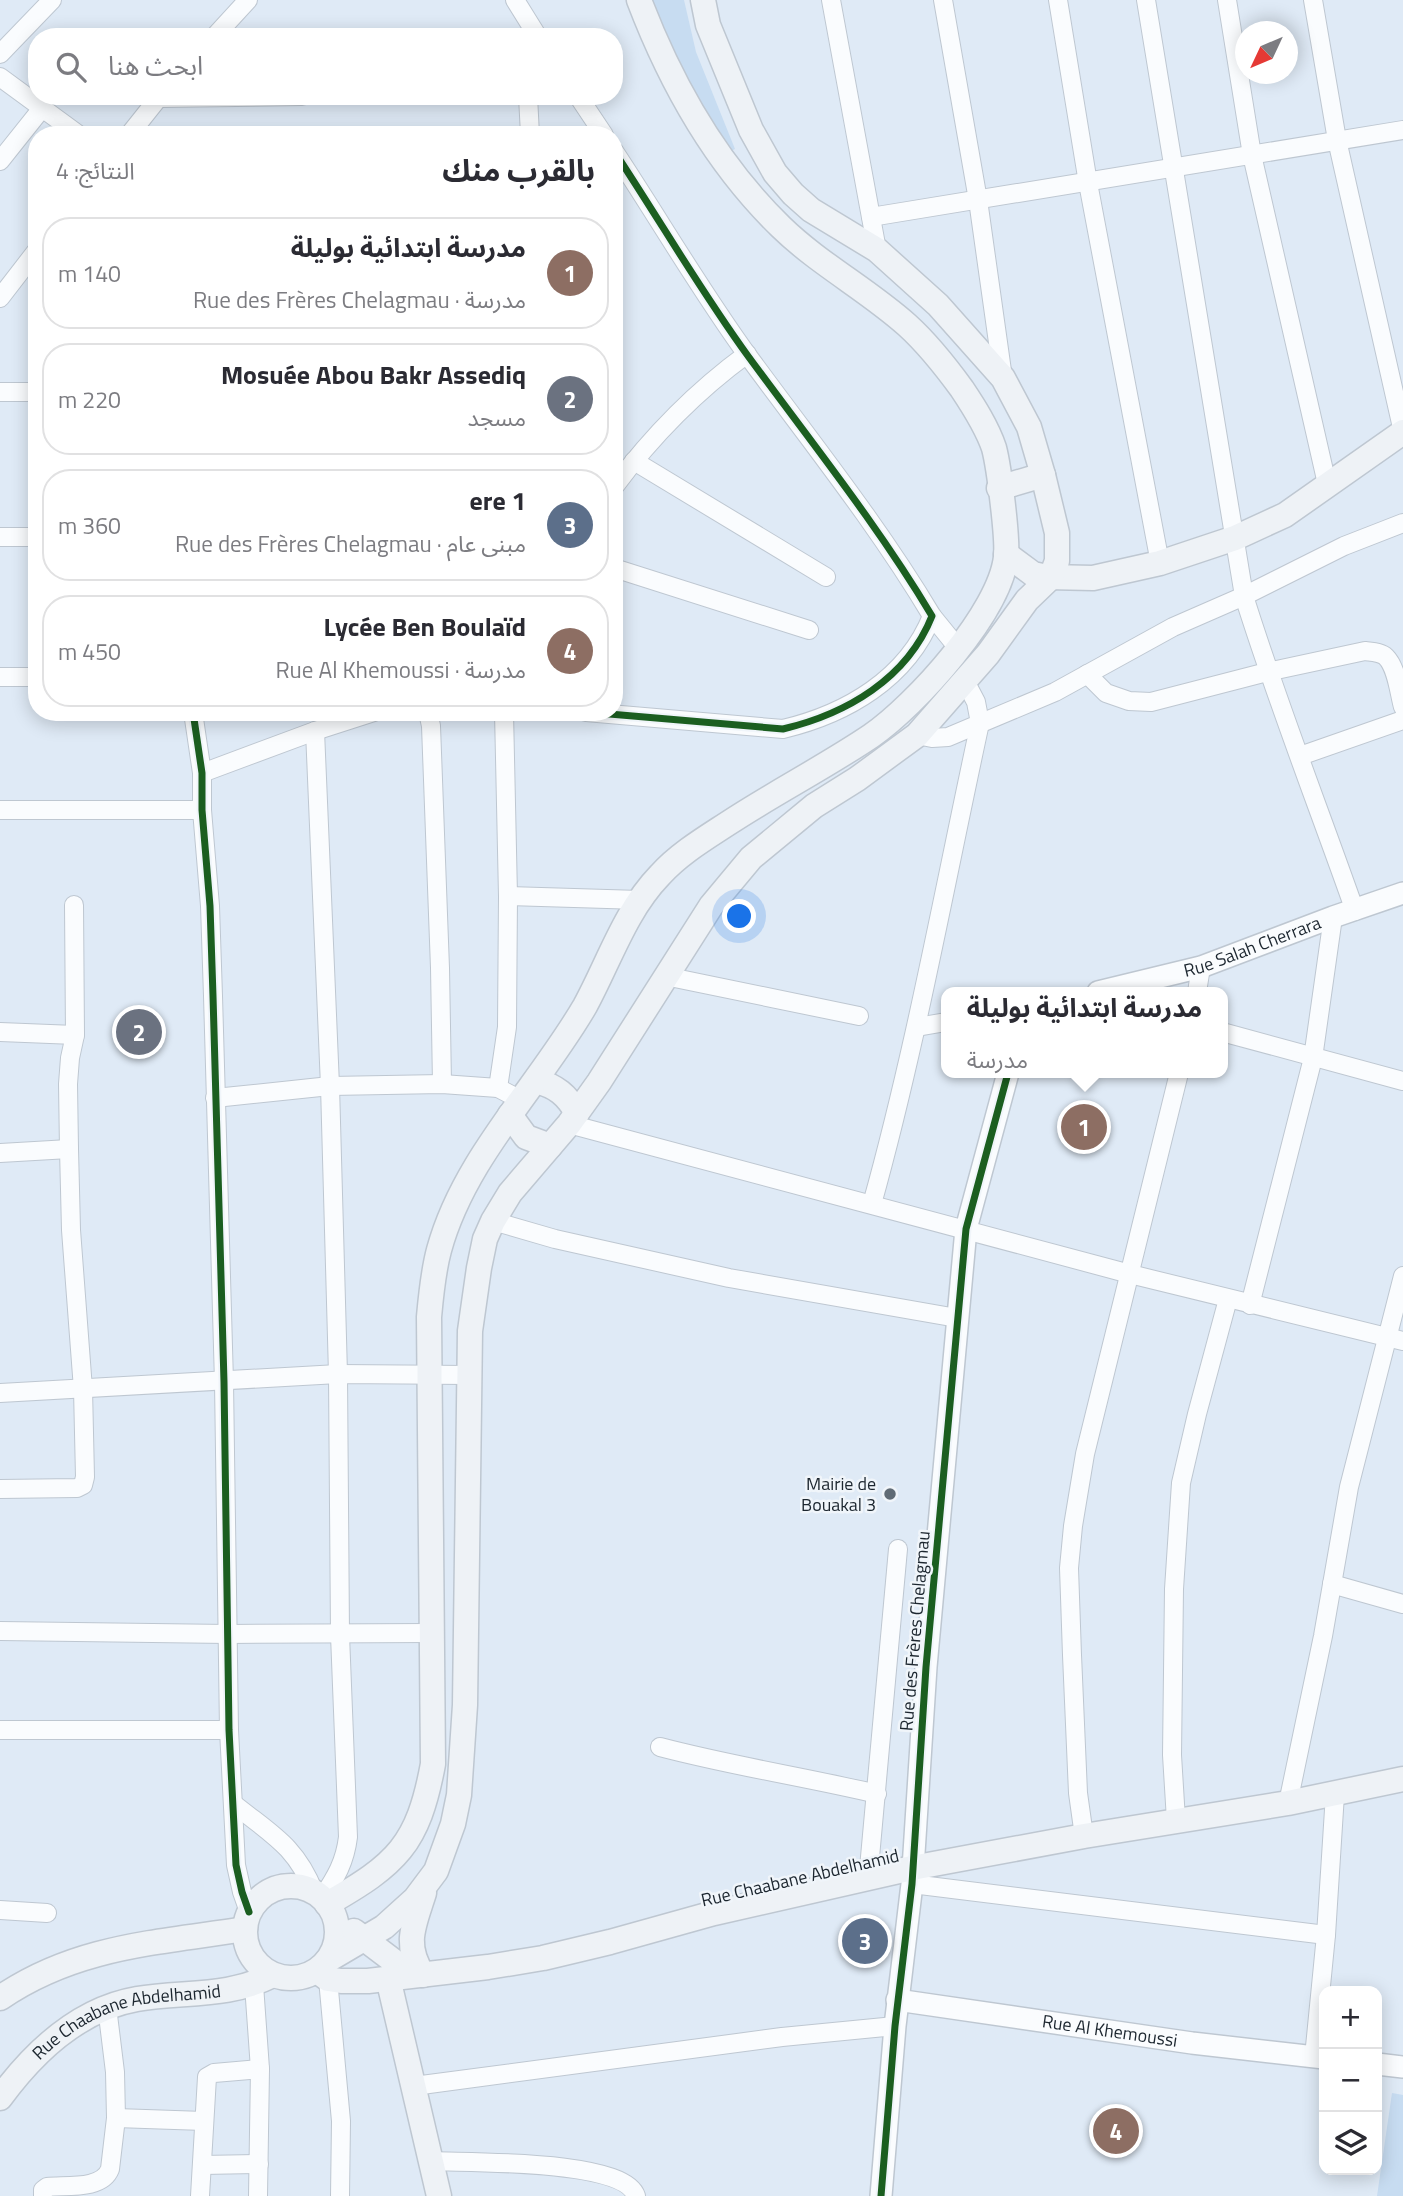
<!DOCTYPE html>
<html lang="ar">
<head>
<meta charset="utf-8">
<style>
  :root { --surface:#fff; --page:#f2f2f3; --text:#2b2b33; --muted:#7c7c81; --line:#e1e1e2; --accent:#606b75 }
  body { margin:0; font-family:"Titillium Web","Noto Sans Arabic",sans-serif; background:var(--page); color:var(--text); direction:rtl }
  .controls { position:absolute; right:21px; bottom:21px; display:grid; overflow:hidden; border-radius:14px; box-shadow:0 4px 18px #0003 }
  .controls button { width:63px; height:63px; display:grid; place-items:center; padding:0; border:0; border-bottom:2px solid var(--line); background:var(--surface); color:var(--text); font:35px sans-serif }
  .compass { position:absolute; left:1235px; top:21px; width:63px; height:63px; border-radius:50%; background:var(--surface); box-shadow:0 4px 18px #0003; rotate:226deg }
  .you { position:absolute; left:740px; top:917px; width:24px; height:24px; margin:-18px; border:5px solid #fff; border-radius:50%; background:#1a73e8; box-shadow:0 0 0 10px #1a73e833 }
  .badge { display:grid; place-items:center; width:46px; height:46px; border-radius:50%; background:var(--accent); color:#fff; font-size:23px; font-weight:700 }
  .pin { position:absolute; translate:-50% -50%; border:4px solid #fff; box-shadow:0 2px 7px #0006 }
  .popup { position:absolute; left:941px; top:987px; width:287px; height:91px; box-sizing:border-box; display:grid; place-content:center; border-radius:14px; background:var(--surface); filter:drop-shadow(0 2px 5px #0005); font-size:23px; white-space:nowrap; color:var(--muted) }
  .popup b { font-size:26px; color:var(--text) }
  .popup::after { content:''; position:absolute; left:50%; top:100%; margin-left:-14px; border:14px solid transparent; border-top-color:var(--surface) }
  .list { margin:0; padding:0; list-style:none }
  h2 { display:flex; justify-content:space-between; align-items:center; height:91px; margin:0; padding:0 28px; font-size:30px }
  h2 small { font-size:23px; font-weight:400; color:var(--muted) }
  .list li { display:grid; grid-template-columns:46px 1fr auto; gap:21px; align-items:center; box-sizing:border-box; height:112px; margin:0 14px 14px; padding:0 14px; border:2px solid var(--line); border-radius:28px }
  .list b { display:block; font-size:26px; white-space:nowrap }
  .list p { margin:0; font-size:23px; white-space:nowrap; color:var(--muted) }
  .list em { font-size:23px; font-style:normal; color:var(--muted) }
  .icon { flex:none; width:38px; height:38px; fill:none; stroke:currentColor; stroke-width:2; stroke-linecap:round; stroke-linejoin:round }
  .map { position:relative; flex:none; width:1403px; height:2196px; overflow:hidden; direction:ltr }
  .search { position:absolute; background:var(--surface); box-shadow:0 4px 18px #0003; left:28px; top:28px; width:595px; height:77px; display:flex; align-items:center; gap:18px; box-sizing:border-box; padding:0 24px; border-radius:28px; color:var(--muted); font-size:26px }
  .panel { position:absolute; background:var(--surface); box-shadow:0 4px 18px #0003; left:28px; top:126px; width:595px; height:595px; border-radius:28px; direction:rtl }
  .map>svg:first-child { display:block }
  .green { fill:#c7dcf1 }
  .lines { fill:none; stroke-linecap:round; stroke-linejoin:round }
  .minor-casing { stroke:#bec7d1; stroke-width:20 }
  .tertiary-casing { stroke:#bec7d1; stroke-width:24 }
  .secondary-casing { stroke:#bec7d1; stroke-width:27 }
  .minor { stroke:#fafcfe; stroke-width:18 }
  .tertiary { stroke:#fafcfe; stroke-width:21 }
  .secondary { stroke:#eef2f6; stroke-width:24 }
  .cycleway-casing { stroke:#f0f5fa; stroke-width:11 }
  .cycleway { stroke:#1b5e20; stroke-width:7 }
  .poi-dot { fill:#606b75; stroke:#f0f5fa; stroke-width:2.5 }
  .labels { text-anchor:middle; stroke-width:5; stroke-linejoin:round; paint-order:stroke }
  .street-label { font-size:18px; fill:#1c262f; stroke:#f0f5fa }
  .poi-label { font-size:18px; fill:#1c262f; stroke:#f0f5fa; text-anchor:end }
</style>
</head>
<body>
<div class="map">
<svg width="1403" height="2196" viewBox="0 0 1403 2196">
  <rect width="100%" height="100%" fill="#dfeaf6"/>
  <g class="green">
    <path d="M642 0H684L696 52 735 149 722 155Z"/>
    <path d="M1392 2093 1403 2095V2196H1377Z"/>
  </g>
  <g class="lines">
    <g class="minor-casing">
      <g id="minor">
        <path d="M515 0 538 37"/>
        <path d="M831 0 877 250"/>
        <path d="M943 0 978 200 1003 378"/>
        <path d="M1058 0 1088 183 1160 563"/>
        <path d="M1146 0 1244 596C1277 702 1318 806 1355 911"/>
        <path d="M1227 0 1252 155 1327 484"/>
        <path d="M1313 0 1337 140 1403 432"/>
        <path d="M214 37 248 0"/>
        <path d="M0 54 52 0"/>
        <path d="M0 77 79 135"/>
        <path d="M528 96 530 135"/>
        <path d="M578 96 604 135"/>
        <path d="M158 98 302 96"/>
        <path d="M129 135 160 96"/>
        <path d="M0 161 43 107"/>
        <path d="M871 217 1403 130"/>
        <path d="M0 298 37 250"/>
        <path d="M0 392H37"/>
        <path d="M634 461 826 577"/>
        <path d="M614 487C652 436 695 392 747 354"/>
        <path d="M0 537H37"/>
        <path d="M614 568 809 630"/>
        <path d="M932 616 958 648"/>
        <path d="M1087 674 1106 693 1129 701 1151 702 1267 672 1365 651C1372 652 1381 652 1386 657 1397 668 1399 693 1403 707"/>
        <path d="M0 677H37"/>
        <path d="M193 712 202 773V810L210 906 213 996 224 1382 229 1730 236 1865 242 1892 249 1912"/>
        <path d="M428 712 431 726 440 968 442 1084"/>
        <path d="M586 712 783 729C846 714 907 679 932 616 877 524 811 442 748 356 700 290 659 219 614 151"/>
        <path d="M315 731 330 1086 338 1374 340 1635 348 1837C345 1862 336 1877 322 1898"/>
        <path d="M917 735 932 738 948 737 1055 692 1173 627 1244 596 1344 546 1403 523"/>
        <path d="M1300 756 1403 720"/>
        <path d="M202 773 315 731 374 712"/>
        <path d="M0 810H202"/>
        <path d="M508 896 640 900"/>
        <path d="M665 976 859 1016"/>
        <path d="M1197 992 1201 967"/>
        <path d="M917 1027 946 1022"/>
        <path d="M0 1032 75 1035"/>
        <path d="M1222 1032 1403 1081"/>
        <path d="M498 1088 507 1027 508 896 504 712"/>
        <path d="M215 1098 330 1086 442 1084 498 1088 521 1100"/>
        <path d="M569 1124 1130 1274 1403 1341"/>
        <path d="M0 1153 69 1149"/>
        <path d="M872 1204C916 1046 945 884 980 723L976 702 965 681"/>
        <path d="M493 1221 555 1239 729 1278 957 1318"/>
        <path d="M1250 1305 1313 1058 1333 917"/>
        <path d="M0 1393 338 1374 469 1375"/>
        <path d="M0 1489 77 1488 83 1485 85 1477 83 1389 71 1230 69 1149 68 1084 70 1058 75 1035 74 905"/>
        <path d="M1332 1584 1403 1604"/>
        <path d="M0 1631 228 1634 433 1633"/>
        <path d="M0 1730H229"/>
        <path d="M660 1747C732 1766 805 1777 877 1794"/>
        <path d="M1288 1803 1323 1636 1349 1487 1403 1276"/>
        <path d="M235 1805C271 1834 296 1846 314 1892"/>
        <path d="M1176 1820 1172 1755 1174 1589 1181 1483 1197 1414 1228 1299"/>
        <path d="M1084 1836 1078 1793 1072 1655 1069 1568 1073 1526 1085 1454 1179 1073"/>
        <path d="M868 1879 898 1549"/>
        <path d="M912 1884 1326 1935"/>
        <path d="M0 1910 47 1913"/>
        <path d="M328 1979 341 2121 340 2196"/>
        <path d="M254 1985 260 2069 258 2196"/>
        <path d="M1314 2057 1326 1935 1335 1794"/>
        <path d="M414 2086 782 2037 895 2026"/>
        <path d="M116 2118 204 2121"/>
        <path d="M432 2161C469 2163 624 2159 636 2196"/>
        <path d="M202 2165 259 2164"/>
        <path d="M43 2196V2190L47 2187C66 2185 102 2190 110 2169L116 2118 115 2072 107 2007"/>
        <path d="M200 2196 207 2077 214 2073 260 2069"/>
      </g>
    </g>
    <g class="tertiary-casing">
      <g id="tertiary">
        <path id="s1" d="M1098 992 1201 967 1333 917 1403 893"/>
        <path id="s2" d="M897 2000 1192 2043 1324 2058"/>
        <path d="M1377 2064 1403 2067"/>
        <path d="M881 2196 895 2026 912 1884 926 1667 966 1229 1008 1073"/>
      </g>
    </g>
    <g class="secondary-casing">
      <g id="secondary">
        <path d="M999 488 1043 475"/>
        <path d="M1006 554 1033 574 1047 577 1093 578 1160 563 1235 538 1285 515 1403 432"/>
        <path d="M536 1081C556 1086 567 1095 577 1113"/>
        <path d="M510 1115 526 1137 550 1146"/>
        <circle cx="291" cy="1932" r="46"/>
        <path d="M327 1904C397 1864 418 1845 433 1764L429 1317C431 1295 433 1272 439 1250 464 1158 538 1087 585 1006 609 962 625 911 660 875 679 854 704 839 727 824 774 793 825 767 871 736 916 705 1000 612 1006 557 1008 538 999 467 994 448 987 427 974 407 962 389 946 367 928 344 907 325 868 290 819 264 781 227 716 164 671 84 639 0"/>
        <path d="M354 1931 412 1975"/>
        <path d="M328 1960 384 1927 415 1899 436 1871 453 1824 459 1795 465 1705 470 1331 479 1268 485 1239 493 1221 510 1193 569 1124 599 1082 711 906 751 858 814 806 857 779 917 735 988 654 1027 600 1051 577 1057 561V533L1043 475 1029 427 1003 378 938 305 877 250 811 210 793 194 775 173 751 130 708 25 703 0"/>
        <path d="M317 1971 328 1979 341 1981H368L488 1967 543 1958 610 1942 714 1913 912 1868 1084 1836 1288 1803 1403 1779"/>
        <path d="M423 1975C403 1944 414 1925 424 1893"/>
        <path d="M388 1978 439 2196"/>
        <path d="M0 1998C76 1946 156 1943 245 1929"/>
        <path id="s3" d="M0 2098C33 2053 79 2009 137 1999 185 1991 227 1998 273 1975"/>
      </g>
    </g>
    <use href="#minor" class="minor"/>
    <use href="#tertiary" class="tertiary"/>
    <use href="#secondary" class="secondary"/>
    <g class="cycleway-casing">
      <g id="cycleway">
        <path d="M193 712 202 773V810L210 906 213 996 224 1382 229 1730 236 1865 242 1892 249 1912"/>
        <path d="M586 712 783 729C846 714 907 679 932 616 877 524 811 442 748 356 700 290 659 219 614 151"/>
        <path d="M881 2196 895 2026 912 1884 926 1667 966 1229 1008 1073"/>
      </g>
    </g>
    <use href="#cycleway" class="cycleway"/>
  </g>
  <circle class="poi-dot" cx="890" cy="1494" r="7"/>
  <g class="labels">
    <g class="street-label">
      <text dy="6" stroke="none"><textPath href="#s1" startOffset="161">Rue Salah Cherrara</textPath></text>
      <text transform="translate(915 1631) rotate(-85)" y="6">Rue des Frères Chelagmau</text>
      <text transform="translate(800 1878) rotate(-13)" y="6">Rue Chaabane Abdelhamid</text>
      <text dy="6" stroke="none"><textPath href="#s3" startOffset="156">Rue Chaabane Abdelhamid</textPath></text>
      <text dy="6" stroke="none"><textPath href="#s2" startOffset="215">Rue Al Khemoussi</textPath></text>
    </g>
    <g class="poi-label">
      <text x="876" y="1490">Mairie de<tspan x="876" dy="21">Bouakal 3</tspan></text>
    </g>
  </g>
</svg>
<div class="controls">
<button>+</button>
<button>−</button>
<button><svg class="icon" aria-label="layers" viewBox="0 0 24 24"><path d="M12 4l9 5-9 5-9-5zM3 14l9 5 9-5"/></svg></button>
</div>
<svg class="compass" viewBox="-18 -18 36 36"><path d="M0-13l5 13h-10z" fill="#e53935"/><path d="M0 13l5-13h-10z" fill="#7c7c81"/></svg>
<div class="you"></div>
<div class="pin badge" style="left:1084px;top:1127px;background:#8d6e63">1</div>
<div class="popup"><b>مدرسة ابتدائية بوليلة</b>مدرسة</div>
<div class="pin badge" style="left:139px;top:1032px;background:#6b7280">2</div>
<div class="pin badge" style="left:865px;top:1941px;background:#5c6f8a">3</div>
<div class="pin badge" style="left:1116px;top:2131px;background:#8d6e63">4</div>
<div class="search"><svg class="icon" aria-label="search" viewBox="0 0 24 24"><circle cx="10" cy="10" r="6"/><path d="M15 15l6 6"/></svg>ابحث هنا</div>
<section class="panel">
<h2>بالقرب منك<small>النتائج: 4</small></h2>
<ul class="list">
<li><span class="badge" style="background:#8d6e63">1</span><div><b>مدرسة ابتدائية بوليلة</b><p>مدرسة · Rue des Frères Chelagmau</p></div><em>140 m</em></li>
<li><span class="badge" style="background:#6b7280">2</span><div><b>Mosuée Abou Bakr Assediq</b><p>مسجد</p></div><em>220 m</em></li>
<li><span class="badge" style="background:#5c6f8a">3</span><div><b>1 ere</b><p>مبنى عام · Rue des Frères Chelagmau</p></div><em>360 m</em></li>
<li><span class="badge" style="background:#8d6e63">4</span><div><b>Lycée Ben Boulaïd</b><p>مدرسة · Rue Al Khemoussi</p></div><em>450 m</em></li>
</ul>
</section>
</div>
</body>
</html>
